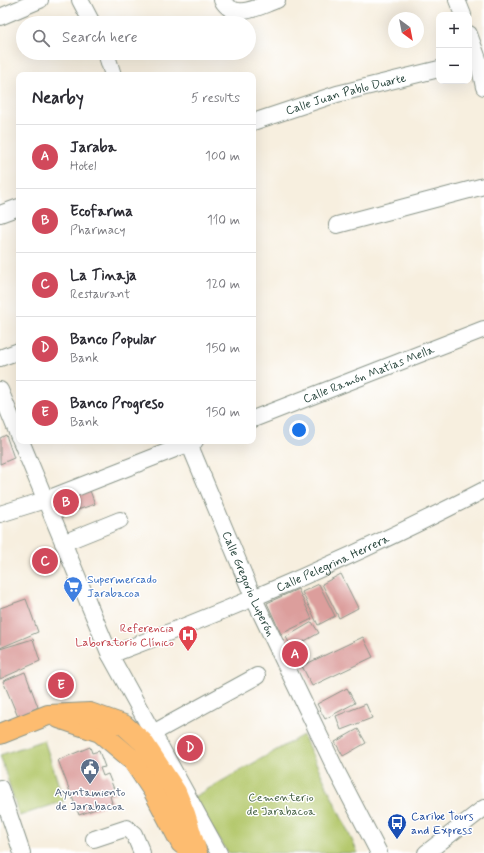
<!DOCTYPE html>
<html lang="en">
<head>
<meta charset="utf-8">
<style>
  :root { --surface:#fff; --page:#f7f7f7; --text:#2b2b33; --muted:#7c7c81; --line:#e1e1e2; --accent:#d1495b }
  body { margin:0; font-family:Mynerve,sans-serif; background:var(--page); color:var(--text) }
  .controls { position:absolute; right:12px; top:12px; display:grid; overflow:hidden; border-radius:8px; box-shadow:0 4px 16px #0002 }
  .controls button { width:36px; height:36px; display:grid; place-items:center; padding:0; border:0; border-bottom:1px solid var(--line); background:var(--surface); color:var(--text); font:20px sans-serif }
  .compass { position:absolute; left:388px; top:12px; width:36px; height:36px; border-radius:50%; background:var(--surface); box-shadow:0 4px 16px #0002; rotate:148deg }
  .you { position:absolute; left:299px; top:430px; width:14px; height:14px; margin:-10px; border:3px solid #fff; border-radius:50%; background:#1a73e8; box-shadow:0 0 0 6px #1a73e833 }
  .badge { display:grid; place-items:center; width:26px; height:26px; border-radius:50%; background:var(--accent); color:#fff; font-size:13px; font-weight:700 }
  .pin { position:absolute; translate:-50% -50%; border:2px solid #fff; box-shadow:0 1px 4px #0006 }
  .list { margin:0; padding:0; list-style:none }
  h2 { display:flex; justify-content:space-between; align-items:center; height:52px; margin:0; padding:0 16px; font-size:17px }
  h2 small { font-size:13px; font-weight:400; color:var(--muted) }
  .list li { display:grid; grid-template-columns:26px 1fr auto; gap:12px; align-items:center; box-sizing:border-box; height:64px; padding:0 16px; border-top:1px solid var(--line) }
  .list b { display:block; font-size:15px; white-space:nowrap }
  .list p { margin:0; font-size:13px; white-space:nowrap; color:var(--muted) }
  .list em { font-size:13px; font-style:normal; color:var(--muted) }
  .icon { flex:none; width:22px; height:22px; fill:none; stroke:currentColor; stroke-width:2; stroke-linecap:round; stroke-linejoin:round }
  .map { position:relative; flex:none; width:484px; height:853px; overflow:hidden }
  .search { position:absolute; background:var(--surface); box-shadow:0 4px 16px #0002; left:16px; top:16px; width:240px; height:44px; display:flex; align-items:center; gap:10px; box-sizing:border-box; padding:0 14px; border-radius:22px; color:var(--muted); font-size:15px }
  .panel { position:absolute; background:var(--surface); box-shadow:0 4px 16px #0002; left:16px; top:72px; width:240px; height:372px; border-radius:8px }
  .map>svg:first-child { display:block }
  .green { fill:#b4c86c; stroke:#6a8250 }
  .building { fill:#dc9e9c }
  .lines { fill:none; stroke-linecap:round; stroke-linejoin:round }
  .minor-casing { stroke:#8b968a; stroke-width:18 }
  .major-casing { stroke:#8b968a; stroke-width:22 }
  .minor { stroke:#fff; stroke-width:16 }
  .major { stroke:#fdbc70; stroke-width:20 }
  .labels { text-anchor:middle; stroke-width:3; stroke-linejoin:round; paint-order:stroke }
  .street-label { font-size:12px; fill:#1f3d34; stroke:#fff }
  .shop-label { font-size:12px; fill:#366cbe; stroke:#fff; text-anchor:start }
  .health-label { font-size:12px; fill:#be3a42; stroke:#fff; text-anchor:end }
  .service-label { font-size:12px; fill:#4e5e75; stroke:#fff }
  .park-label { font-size:12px; fill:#446042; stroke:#fff }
  .transit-label { font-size:12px; fill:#164399; stroke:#fff; text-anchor:start }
</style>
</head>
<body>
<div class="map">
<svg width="484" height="853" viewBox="0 0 484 853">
  <rect width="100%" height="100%" fill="#fff"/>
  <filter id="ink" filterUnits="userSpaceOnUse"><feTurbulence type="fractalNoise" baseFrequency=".025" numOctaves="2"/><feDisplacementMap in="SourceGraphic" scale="8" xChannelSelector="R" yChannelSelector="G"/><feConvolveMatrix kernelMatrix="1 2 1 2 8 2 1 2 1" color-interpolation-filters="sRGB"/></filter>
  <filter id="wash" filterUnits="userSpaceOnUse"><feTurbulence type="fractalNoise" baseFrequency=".012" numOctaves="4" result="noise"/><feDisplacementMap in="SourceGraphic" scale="16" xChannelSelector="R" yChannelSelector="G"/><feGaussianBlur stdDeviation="0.9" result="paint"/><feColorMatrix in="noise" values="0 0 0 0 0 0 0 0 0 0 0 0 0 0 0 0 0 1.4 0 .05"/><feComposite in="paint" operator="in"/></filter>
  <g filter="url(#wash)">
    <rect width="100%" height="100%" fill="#f7efdf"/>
    <g class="green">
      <path d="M303 735 358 853H228L192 798Z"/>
      <path d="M44 740 64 801 19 816 0 755Z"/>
    </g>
    <g id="blocks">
      <g class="building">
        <path d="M6 435 14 458 0 464V438Z"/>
        <path d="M89 488 95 504 54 518 49 501Z"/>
        <path d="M341 574 358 608 339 618 322 584Z"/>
        <path d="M319 584 335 616 318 625 302 592Z"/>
        <path d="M298 589 312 619 281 634 267 603Z"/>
        <path d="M26 599 38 632 0 648V608Z"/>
        <path d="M312 622 319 633 292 648 286 637Z"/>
        <path d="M363 637 373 657 312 686 302 666Z"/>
        <path d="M33 639 40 661 0 679V649Z"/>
        <path d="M25 672 38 707 18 717 3 681Z"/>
        <path d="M347 688 355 703 325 719 317 704Z"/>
        <path d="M366 704 372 718 341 730 336 716Z"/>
        <path d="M358 729 366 743 343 756 335 742Z"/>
        <path d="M90 747 92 753 99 751 105 767 100 768 103 776 108 774 116 794 110 796 112 803 79 815 58 760Z"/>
      </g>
    </g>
  </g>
  <g filter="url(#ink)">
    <use href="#blocks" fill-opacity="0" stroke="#8b968a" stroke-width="1"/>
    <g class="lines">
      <g class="minor-casing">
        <g id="minor">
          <path d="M80 0 92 23"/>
          <path d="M222 0C235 22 259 6 277 0"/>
          <path d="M457 0 463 15"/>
          <path d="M0 17 40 0"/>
          <path d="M469 34 478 59 484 87"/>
          <path d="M106 53 113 75"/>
          <path id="s1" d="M253 122 337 94 439 69"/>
          <path d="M0 214 19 207"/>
          <path d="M337 225 484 186"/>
          <path d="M0 358 19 351"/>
          <path d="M0 390 19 437"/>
          <path id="s2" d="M253 419 484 329"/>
          <path d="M21 441 110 655 219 853"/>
          <path id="s3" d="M188 441 254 599 338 774 379 853"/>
          <path d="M0 514 45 500 195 441"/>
          <path d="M63 543 120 520"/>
          <path id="s4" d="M110 655C238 607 363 553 484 490"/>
          <path d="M146 740 153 733 257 676"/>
          <path d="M0 788 22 853"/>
          <path d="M94 839 127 828 134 834 142 853"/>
          <path d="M426 853 484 808"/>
        </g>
      </g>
      <g class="major-casing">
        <g id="major">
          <path d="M59 718 100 732 132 759 154 792 181 843 194 853"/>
          <path d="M0 734 48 715 90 713 124 725 143 742 176 792 185 814 197 853"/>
        </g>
      </g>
      <use href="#minor" class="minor"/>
      <use href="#major" class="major"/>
    </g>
  </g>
  <defs>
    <g id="supermarket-pin" transform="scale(1)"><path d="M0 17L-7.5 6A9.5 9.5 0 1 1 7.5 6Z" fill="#3f7fe0" stroke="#fff"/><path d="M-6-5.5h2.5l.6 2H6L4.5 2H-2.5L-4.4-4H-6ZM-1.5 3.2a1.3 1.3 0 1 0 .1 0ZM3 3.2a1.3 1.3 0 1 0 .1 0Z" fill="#fff"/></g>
    <g id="hospital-pin" transform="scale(1)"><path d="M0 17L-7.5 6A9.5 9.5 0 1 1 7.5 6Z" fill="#e0444e" stroke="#fff"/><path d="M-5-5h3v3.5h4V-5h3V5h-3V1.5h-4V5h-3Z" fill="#fff"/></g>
    <g id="civic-pin" transform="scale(1)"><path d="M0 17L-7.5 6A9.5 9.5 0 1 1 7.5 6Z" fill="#5c6f8a" stroke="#fff"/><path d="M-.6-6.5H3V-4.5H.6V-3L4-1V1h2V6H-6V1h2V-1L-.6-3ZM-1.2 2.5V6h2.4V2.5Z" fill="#fff"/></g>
    <g id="bus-pin" transform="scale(1)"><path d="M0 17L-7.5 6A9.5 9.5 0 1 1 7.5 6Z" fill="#1a4fb4" stroke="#fff"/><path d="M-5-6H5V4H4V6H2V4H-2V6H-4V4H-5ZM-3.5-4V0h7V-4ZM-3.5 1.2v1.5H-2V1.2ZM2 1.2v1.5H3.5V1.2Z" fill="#fff"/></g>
  </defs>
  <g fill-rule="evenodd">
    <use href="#supermarket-pin" x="73" y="586"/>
    <use href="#hospital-pin" x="188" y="635"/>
    <use href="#civic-pin" x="90" y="768"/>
    <use href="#bus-pin" x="397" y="823"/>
  </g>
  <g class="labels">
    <g class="street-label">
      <text dy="4" stroke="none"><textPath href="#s1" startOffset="97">Calle Juan Pablo Duarte</textPath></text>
      <text dy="4" stroke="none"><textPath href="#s2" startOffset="124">Calle Ramón Matías Mella</textPath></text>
      <text dy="4" stroke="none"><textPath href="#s4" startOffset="241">Calle Pelegrina Herrera</textPath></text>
      <text dy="4" stroke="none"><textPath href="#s3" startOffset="155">Calle Gregorio Luperón</textPath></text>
    </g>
    <g class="shop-label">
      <text x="87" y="583">Supermercado<tspan x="87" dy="14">Jarabacoa</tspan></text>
    </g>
    <g class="health-label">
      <text x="174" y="632">Referencia<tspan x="174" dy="14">Laboratorio Clínico</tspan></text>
    </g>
    <g class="service-label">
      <text x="90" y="796">Ayuntamiento<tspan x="90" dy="14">de Jarabacoa</tspan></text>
    </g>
    <g class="park-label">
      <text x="281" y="801">Cementerio<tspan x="281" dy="14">de Jarabacoa</tspan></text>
    </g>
    <g class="transit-label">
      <text x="411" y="820">Caribe Tours<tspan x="411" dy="14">and Express</tspan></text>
    </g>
  </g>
</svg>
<div class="controls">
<button>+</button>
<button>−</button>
</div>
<svg class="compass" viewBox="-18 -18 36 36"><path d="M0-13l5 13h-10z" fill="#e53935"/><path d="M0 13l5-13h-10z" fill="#7c7c81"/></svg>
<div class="you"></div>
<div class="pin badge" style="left:295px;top:654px">A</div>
<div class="pin badge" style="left:66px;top:502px">B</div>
<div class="pin badge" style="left:45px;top:561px">C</div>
<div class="pin badge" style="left:190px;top:748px">D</div>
<div class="pin badge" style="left:61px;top:685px">E</div>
<div class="search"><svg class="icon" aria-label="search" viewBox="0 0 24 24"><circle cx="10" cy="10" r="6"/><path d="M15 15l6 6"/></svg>Search here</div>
<section class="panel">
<h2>Nearby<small>5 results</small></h2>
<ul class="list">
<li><span class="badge">A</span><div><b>Jaraba</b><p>Hotel</p></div><em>100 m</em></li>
<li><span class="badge">B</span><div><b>Ecofarma</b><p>Pharmacy</p></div><em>110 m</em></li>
<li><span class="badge">C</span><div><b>La Tinaja</b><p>Restaurant</p></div><em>120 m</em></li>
<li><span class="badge">D</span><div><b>Banco Popular</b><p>Bank</p></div><em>150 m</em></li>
<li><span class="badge">E</span><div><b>Banco Progreso</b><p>Bank</p></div><em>150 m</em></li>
</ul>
</section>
</div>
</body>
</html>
